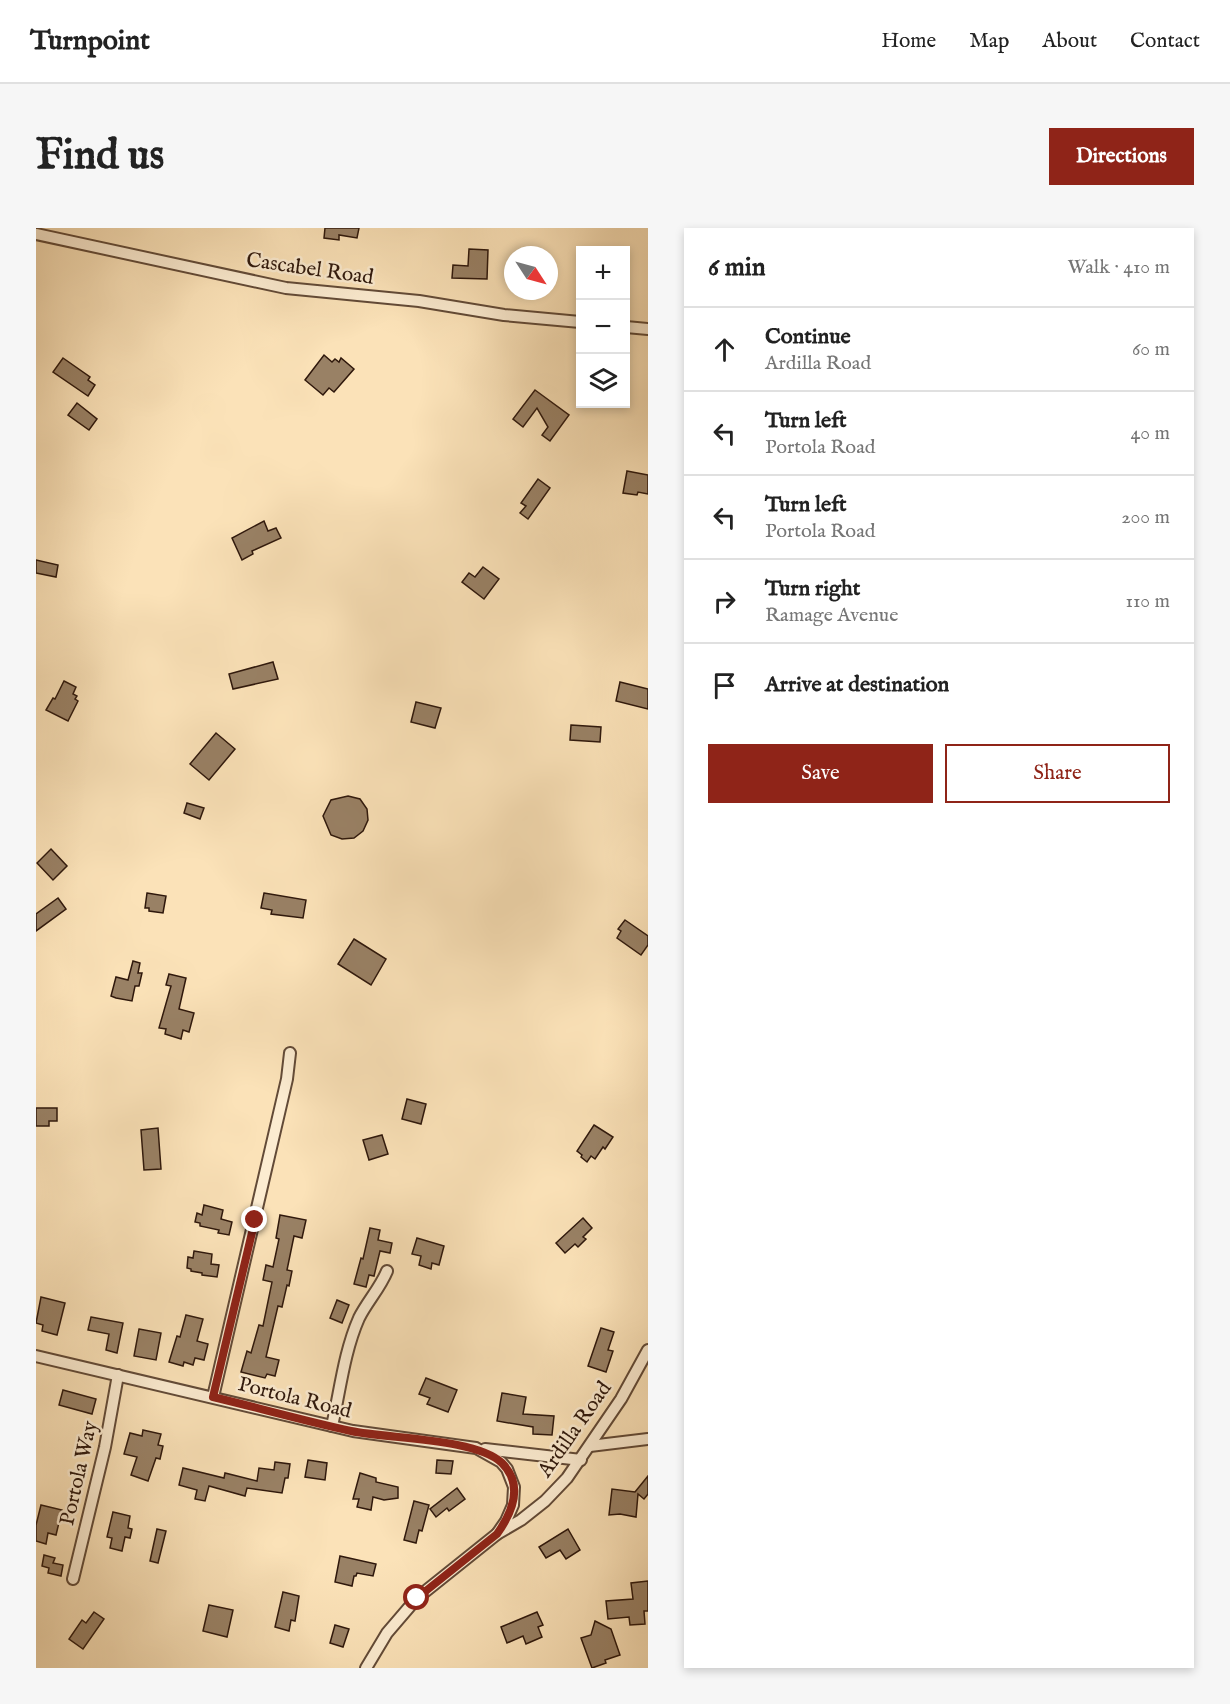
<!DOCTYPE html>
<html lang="en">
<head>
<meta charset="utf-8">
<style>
  :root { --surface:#fff; --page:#f6f6f6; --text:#222; --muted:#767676; --line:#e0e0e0; --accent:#8f2418 }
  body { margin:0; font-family:"IM FELL English",serif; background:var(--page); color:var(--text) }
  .controls { position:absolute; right:18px; top:18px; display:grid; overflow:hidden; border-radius:0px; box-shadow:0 3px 9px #0003 }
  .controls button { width:54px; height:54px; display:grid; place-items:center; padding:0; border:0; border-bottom:2px solid var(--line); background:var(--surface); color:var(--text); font:30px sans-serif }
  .compass { position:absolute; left:468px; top:18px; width:54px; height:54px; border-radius:50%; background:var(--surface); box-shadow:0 3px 9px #0003; rotate:126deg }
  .stop { position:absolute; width:18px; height:18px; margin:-14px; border:4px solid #8f2418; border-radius:50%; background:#fff }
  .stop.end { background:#8f2418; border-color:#fff; box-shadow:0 2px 6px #0008 }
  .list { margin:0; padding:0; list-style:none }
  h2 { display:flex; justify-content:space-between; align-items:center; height:78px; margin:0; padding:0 24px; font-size:26px }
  h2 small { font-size:20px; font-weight:400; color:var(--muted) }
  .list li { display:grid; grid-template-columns:39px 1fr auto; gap:18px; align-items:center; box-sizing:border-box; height:84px; padding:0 24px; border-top:2px solid var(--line) }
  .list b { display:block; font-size:22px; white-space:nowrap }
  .list p { margin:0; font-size:20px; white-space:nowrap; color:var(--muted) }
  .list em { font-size:20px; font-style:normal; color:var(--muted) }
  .actions { display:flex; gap:12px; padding:18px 24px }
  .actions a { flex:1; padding:14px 0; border:2px solid var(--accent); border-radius:0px; text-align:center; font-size:21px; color:var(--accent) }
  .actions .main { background:var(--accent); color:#fff }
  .icon { flex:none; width:33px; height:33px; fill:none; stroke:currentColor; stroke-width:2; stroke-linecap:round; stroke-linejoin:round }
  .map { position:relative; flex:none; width:612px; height:1440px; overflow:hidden; border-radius:0px }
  header { display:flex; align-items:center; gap:36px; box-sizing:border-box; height:84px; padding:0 30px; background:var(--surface); border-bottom:2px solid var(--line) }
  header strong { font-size:28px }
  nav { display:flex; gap:33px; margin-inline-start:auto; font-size:21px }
  .intro { display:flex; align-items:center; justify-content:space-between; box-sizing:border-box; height:144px; padding:0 36px }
  h1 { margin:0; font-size:42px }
  .button { padding:15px 27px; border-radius:0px; background:var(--accent); color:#fff; font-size:21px; font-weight:700 }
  main { display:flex; gap:36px; padding:0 36px }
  aside { flex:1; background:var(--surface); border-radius:0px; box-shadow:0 3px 9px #0003 }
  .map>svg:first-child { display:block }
  .building { fill:#998165; stroke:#2f180c; stroke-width:1.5 }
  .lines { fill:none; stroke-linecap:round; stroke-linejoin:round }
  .minor-casing { stroke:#624a37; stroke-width:14 }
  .minor { stroke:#fcecd1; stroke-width:10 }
  .route { stroke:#8f2418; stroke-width:8 }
  .labels { text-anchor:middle; stroke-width:5; stroke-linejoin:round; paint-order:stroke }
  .street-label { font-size:21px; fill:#2f180c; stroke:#fcecd1 }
</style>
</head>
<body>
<header>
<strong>Turnpoint</strong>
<nav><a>Home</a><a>Map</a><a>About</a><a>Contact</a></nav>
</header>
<div class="intro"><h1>Find us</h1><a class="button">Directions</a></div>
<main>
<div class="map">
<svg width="612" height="1440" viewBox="0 0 612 1440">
  <rect width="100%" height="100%" fill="#fbe2b8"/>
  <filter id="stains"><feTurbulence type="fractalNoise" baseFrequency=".00333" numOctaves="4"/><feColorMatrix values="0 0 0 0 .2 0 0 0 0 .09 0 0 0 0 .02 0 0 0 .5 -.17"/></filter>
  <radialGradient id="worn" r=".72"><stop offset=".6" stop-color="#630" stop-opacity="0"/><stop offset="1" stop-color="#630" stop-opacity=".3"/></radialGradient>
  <g class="building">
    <path d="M289 0H323L321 10 303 7V12L288 10Z"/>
    <path d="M433 21 452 22 451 51 416 50 417 37 432 38Z"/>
    <path d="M288 127 296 134 299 131 303 134 305 130 318 141 298 164 293 160 287 167 269 152Z"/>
    <path d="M27 130 54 149 52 152 59 157 52 168 17 144Z"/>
    <path d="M499 162 533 187 514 213 506 207 512 199 501 180 487 199 477 191Z"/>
    <path d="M41 175 61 191 53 202 32 187Z"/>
    <path d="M591 243 612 247V266L602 264 601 267 587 265Z"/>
    <path d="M502 251 514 260 492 291 484 285 490 278 485 275Z"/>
    <path d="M228 293 232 303 240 300 245 310 216 323 217 326 206 332 196 310Z"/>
    <path d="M0 332 22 337 20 349 0 345Z"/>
    <path d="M447 339 463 351 448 371 426 354 433 345 439 349Z"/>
    <path d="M237 434 242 451 197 461 193 446Z"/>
    <path d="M28 453 40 459 37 466 41 468 39 471 42 473 32 493 10 482 17 470 19 471Z"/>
    <path d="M584 454 612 461V481L580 473Z"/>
    <path d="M380 474 405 480 399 500 375 494Z"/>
    <path d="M535 497 565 499 564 514 534 512Z"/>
    <path d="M180 505 199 521 173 552 154 536Z"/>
    <path d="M312 568 324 571 331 581 332 592 327 603 318 610 306 611 295 607 287 588 295 572Z"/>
    <path d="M151 575 168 580 164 591 148 585Z"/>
    <path d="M15 621 31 638 17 652 1 635Z"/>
    <path d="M111 665 130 668 127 685 113 683V680H109Z"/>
    <path d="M228 665 270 672 267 690 235 686 236 682 225 680Z"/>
    <path d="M22 670 30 681 0 703V686Z"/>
    <path d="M589 692 612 708V717L605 727 581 710 585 703 582 701Z"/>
    <path d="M318 711 350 731 335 757 302 736Z"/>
    <path d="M97 733 104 735 102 745H106L103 758H99L96 773 80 770 75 768 80 749 92 752Z"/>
    <path d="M133 746 150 750 143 781 158 785 153 804 147 802 145 811 129 806 130 801 123 800 135 758 130 757Z"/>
    <path d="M371 871 390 876 385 896 366 891Z"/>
    <path d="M0 880H21V893H13V898H0Z"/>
    <path d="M558 897 577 909 569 921 567 919 559 931 555 928 551 934 545 929 546 927 541 923Z"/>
    <path d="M122 900 125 941 108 942 105 902Z"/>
    <path d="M346 907 352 926 333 932 327 912Z"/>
    <path d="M168 977 187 982 185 991 196 994 193 1007 182 1005 183 1002 164 998V995L159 994 161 985 166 987Z"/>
    <path d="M244 987 270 992 266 1010 258 1008 251 1042 256 1043 253 1058 251 1057 246 1079 242 1078 230 1129 243 1132 239 1148 231 1146 229 1150 205 1144 211 1123 215 1125 223 1097 227 1098 236 1054 227 1052 230 1037 237 1039 243 1011 240 1010Z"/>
    <path d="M547 990 556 1000 547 1009 550 1011 542 1019 539 1016 529 1025 520 1015Z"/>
    <path d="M334 1000 344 1002 342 1012 356 1015 354 1025 344 1023 338 1048 333 1047 330 1059 318 1056 325 1030 327 1031Z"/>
    <path d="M381 1010 408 1018 403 1037 396 1035 395 1041 383 1037 385 1028 376 1026Z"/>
    <path d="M158 1023 176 1026 175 1036 183 1037 181 1049 166 1047V1045L155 1043V1041L151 1040 152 1029 157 1030Z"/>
    <path d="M5 1069 29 1075 21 1107 6 1103 7 1097 0 1095Z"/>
    <path d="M301 1072 313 1077 306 1095 294 1090Z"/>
    <path d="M150 1087 167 1091 161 1113 172 1116 168 1132 159 1130 157 1137 148 1134 147 1138 133 1134 141 1108 144 1109Z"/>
    <path d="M55 1089 87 1095 81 1125 70 1122 73 1106 52 1102Z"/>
    <path d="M565 1100 578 1104 572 1122 577 1123 570 1144 552 1138Z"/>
    <path d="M103 1101 125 1105 120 1132 98 1128Z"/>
    <path d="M390 1150 421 1162 412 1184 391 1176 394 1170 383 1166Z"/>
    <path d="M27 1162 60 1171 56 1186 23 1177Z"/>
    <path d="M466 1165 490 1169 487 1186 518 1188 516 1207 497 1206V1199L461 1193Z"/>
    <path d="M107 1202 125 1206 122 1217 127 1218 124 1231 120 1230 112 1253 95 1247 101 1229 88 1226 94 1205 106 1208Z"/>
    <path d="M272 1232 291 1235 289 1252 269 1249Z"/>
    <path d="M401 1232 417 1233 415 1246 400 1245Z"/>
    <path d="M239 1234 254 1236 252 1250H249L246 1265 211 1260 209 1268 173 1258 169 1273 159 1271 161 1262 143 1257 147 1240 188 1250 189 1245 221 1253 223 1240 238 1242Z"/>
    <path d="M324 1245 340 1250V1254L362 1259V1270L348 1272 337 1269 335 1282 321 1279 323 1271H317Z"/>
    <path d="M612 1248V1266L608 1271 602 1266 600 1289 584 1286 573 1287 576 1261 599 1264Z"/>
    <path d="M421 1260 429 1271 413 1283 411 1280 400 1289 394 1281Z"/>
    <path d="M378 1273 393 1277 386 1303 383 1302 380 1315 368 1312Z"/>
    <path d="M5 1277 26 1282 20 1307 12 1305 10 1316 0 1313V1297Z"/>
    <path d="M77 1284 94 1288 92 1300 96 1301 94 1310 89 1309 86 1323 74 1320 76 1310 71 1309Z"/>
    <path d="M121 1301 130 1303 122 1335 114 1333Z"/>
    <path d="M532 1301 544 1322 530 1331 524 1322 510 1330 503 1319Z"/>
    <path d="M8 1327 19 1330 17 1335 27 1337 25 1348 12 1345 13 1340 6 1338Z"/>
    <path d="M304 1328 340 1336 337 1348 321 1345 320 1348H318L316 1358 299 1354Z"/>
    <path d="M612 1353V1383H608L609 1396 594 1397 593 1389 572 1391 570 1373 597 1371 595 1355Z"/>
    <path d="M247 1364 263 1368 259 1393 255 1392 253 1403 239 1399Z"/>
    <path d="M173 1377 197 1382 191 1409 167 1403Z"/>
    <path d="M58 1384 68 1391 47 1421 33 1411 46 1392 50 1395Z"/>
    <path d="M501 1384 507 1397 502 1399 506 1409 490 1416 487 1408 471 1415 465 1399Z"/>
    <path d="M559 1393 575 1401 584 1427 569 1432 570 1435 556 1440 545 1410 555 1407Z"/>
    <path d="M299 1397 313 1401 307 1419 294 1415Z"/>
  </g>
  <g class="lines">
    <g class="minor-casing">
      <g id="minor">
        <path d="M0 6 250 60 383 73 468 87 544 94"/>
        <path d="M590 99 612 101"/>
        <path d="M0 1128 317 1203 440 1220 465 1234 471 1241 478 1259 477 1277 470 1293 461 1306"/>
        <path d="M177 1169 251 851 254 825"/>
        <path d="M296 1198C304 1163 308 1124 323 1090 331 1074 344 1060 351 1043"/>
        <path d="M554 1218 612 1211"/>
        <path d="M449 1221 545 1232"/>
        <path d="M37 1351 69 1219 82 1147"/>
        <path d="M330 1440 351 1405 381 1370 461 1306 485 1292 509 1273 531 1250 585 1171 612 1122"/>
      </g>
    </g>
    <use href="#minor" class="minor"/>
  </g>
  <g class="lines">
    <path class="route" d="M219 992 177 1169C223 1180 269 1193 315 1203 353 1211 440 1210 466 1235 488 1257 476 1285 461 1306L381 1370"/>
  </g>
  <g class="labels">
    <g class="street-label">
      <text transform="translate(274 40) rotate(8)" y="7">Cascabel Road</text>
      <text transform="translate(259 1169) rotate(14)" y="7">Portola Road</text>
      <text transform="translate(538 1201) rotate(-55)" y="7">Ardilla Road</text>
      <text transform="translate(42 1245) rotate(-77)" y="7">Portola Way</text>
    </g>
  </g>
  <rect width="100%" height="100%" filter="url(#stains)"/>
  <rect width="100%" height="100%" fill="url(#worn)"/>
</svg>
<div class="controls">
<button>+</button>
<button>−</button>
<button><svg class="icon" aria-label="layers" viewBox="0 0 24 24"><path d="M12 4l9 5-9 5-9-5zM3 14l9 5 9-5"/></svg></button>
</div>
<svg class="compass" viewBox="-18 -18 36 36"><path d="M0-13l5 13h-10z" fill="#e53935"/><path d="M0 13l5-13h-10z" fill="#767676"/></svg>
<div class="stop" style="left:381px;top:1370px"></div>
<div class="stop end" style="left:219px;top:992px"></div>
</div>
<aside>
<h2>6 min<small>Walk · 410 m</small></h2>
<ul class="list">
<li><svg class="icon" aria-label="ahead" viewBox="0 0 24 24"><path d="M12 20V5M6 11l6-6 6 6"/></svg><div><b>Continue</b><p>Ardilla Road</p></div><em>60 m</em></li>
<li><svg class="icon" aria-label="left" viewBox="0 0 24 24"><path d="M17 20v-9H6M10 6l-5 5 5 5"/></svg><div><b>Turn left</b><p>Portola Road</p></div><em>40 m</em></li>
<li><svg class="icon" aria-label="left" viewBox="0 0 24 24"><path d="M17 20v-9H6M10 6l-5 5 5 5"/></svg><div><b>Turn left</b><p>Portola Road</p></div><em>200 m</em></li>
<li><svg class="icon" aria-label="right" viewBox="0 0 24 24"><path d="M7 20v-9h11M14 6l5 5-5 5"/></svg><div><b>Turn right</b><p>Ramage Avenue</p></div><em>110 m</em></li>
<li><svg class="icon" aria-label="arrive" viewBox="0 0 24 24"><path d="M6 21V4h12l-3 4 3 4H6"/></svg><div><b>Arrive at destination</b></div></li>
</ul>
<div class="actions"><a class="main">Save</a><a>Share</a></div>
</aside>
</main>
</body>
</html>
